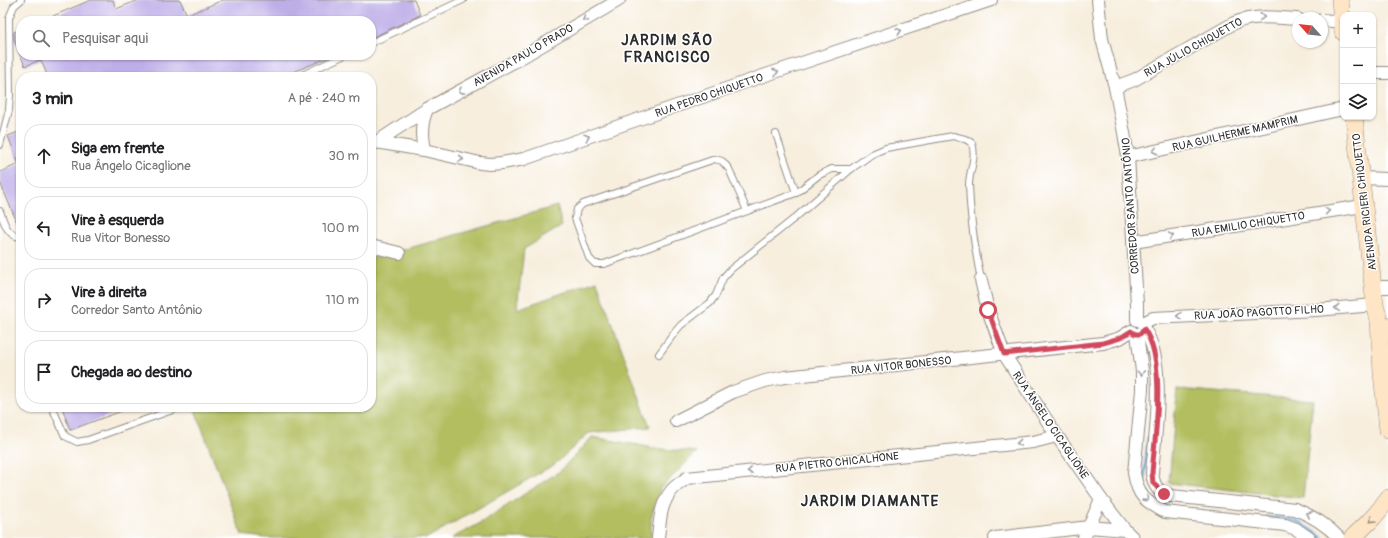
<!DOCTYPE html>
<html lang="pt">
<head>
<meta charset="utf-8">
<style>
  :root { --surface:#fff; --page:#f2f2f2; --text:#202124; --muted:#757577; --line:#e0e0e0 }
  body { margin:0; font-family:Pangolin,sans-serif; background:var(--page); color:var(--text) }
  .controls { position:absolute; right:12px; top:12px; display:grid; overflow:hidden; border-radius:8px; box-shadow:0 1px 3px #0004 }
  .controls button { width:36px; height:36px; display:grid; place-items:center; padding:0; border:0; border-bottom:1px solid var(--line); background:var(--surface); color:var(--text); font:20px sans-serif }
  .compass { position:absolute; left:1292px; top:12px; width:36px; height:36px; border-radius:50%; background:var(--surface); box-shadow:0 1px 3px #0004; rotate:297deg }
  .stop { position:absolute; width:12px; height:12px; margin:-9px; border:3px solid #d1495b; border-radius:50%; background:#fff }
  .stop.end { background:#d1495b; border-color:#fff; box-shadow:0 1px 4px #0008 }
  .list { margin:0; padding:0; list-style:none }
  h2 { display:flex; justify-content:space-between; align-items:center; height:52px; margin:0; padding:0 16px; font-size:17px }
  h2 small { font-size:13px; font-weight:400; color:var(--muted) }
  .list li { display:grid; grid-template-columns:26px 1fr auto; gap:12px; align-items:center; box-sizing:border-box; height:64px; margin:0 8px 8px; padding:0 8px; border:1px solid var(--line); border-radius:16px }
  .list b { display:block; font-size:15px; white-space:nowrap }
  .list p { margin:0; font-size:13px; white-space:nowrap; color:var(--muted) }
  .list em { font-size:13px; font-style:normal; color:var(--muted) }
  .icon { flex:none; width:22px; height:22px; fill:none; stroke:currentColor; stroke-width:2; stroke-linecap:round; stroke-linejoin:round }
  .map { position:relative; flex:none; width:1388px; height:538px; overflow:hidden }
  .search { position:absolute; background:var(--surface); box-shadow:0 1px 3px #0004; left:16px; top:16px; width:360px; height:44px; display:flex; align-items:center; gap:10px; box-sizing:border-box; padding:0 14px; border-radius:16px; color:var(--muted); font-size:15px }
  .panel { position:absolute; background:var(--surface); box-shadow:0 1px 3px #0004; left:16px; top:72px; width:360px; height:340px; border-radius:16px }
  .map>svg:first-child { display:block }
  .green { fill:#b2be60; stroke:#6e7446 }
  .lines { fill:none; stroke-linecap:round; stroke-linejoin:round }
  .stream { stroke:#6aa7db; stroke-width:3 }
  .building { fill:#beaee8 }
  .lane-casing { stroke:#918c84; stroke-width:8 }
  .street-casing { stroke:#918c84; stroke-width:14 }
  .secondary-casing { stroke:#918c84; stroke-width:18 }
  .lane { stroke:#fff; stroke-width:6 }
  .street { stroke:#fff; stroke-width:12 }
  .secondary { stroke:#fee5c5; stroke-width:17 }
  .oneway { stroke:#a0a0a0 }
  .oneway2 { stroke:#948878 }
  .route { stroke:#d1495b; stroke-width:5 }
  .labels { text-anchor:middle; stroke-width:3; stroke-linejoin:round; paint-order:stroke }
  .street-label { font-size:11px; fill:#2b2b2b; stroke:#fff }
  .district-label { font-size:15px; font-weight:bold; letter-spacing:1px; fill:#2b2b2b; stroke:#fff }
</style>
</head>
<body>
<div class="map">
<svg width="1388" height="538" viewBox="0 0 1388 538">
  <rect width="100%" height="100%" fill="#fff"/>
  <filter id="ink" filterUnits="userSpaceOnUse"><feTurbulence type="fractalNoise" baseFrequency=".025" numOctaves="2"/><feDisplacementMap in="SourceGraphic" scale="8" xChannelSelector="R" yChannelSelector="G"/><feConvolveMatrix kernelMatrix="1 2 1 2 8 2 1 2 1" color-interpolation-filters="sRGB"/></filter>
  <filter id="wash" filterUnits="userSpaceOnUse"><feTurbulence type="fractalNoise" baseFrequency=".012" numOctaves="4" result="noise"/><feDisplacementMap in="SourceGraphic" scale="16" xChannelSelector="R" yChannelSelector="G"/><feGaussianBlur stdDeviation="0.9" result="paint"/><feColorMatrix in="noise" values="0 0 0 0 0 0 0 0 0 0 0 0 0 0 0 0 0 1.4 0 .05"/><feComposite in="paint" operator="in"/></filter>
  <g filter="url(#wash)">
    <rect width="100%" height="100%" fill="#f7eedd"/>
    <g class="green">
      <path d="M557 206 562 226 524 249 517 309 597 281 650 427 589 433 555 464 427 538H266L242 535 194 407H371V259Z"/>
      <path d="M1177 389 1313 400 1303 498 1169 483Z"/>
      <path d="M592 437 661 449 697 452 660 489 651 518V538H452L477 525 560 471Z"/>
    </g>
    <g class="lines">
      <g class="stream">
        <path d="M1148 438 1144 481 1149 497"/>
        <path d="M1267 517C1294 519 1301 521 1322 538"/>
      </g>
    </g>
    <g id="blocks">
      <g class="building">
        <path d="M91 0H113L116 9 139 0H180L187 15 223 0H414L420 15 371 38V21H41Z"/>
        <path d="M21 29V55H334L281 77H48L41 60 25 66 14 39V32Z"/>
        <path d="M21 131V232L0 182V172L19 164 8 136Z"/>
        <path d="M62 407H130V408L70 430Z"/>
      </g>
    </g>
  </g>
  <g filter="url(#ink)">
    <use href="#blocks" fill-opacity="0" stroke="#918c84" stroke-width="1"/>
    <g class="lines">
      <g class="lane-casing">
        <g id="lane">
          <path d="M371 43 463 0"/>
          <path d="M298 77 345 55"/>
          <path d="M776 134 796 193"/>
          <path d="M0 145 9 110 10 95 9 18 14 6 21 0"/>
          <path d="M0 211C4 222 7 236 21 237"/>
          <path d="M747 211 729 169 722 161 715 159 583 204 577 209 575 218 589 258 595 264H604L796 193 819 175 832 169H851"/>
          <path d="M659 354 675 332 681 325 710 303 716 295 723 278 730 270 796 217 851 169 872 154 886 148 953 136 965 139 972 143C977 159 969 170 969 185 970 215 975 250 981 280"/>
          <path d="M52 407 65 436 77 442 88 440 181 407"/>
        </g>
      </g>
      <g class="street-casing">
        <g id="street">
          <path d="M1098 0 1102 39 1115 87 1124 133 1128 157 1137 304V320"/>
          <path d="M1322 20 1342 22"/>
          <path d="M1373 73H1388"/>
          <path d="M1115 87 1134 80 1234 23C1255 14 1276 18 1298 19"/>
          <path d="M376 142 424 150 480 163 490 164 502 163 524 159 763 76 991 0"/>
          <path d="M372 145 427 109 517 60 619 0"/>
          <path d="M424 150C421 135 421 124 427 109"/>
          <path d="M1128 157 1343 109"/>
          <path d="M1360 178 1388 179"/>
          <path d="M1133 242 1363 206"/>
          <path d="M371 246 399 253"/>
          <path d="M981 280 988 310 1004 354 1057 436 1101 499 1125 530 1133 538"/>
          <path d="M1374 287H1388"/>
          <path d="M1143 323 1153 318 1316 310 1375 305"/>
          <path d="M1144 329C1167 361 1155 435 1152 473 1154 487 1158 492 1171 496L1295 509C1313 516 1326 524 1339 538"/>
          <path d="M1137 334 1142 371V390L1134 473C1138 497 1145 501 1165 512L1285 525 1296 529 1309 538"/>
          <path d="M676 421 733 392 765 381 785 377 1103 343 1120 338 1131 331"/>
          <path d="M658 538C660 521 660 504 672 490 676 485 682 482 687 478L1033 442 1057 436"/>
          <path d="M995 538 1089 527 1125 530"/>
          <path d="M1084 538 1101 499"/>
        </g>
      </g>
      <g class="secondary-casing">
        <g id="secondary">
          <path d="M1340 0 1343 32"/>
          <path d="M1354 117 1375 305 1379 320 1388 332"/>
          <path d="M1379 320 1382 373 1388 430"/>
          <path d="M1352 538C1366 525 1378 514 1388 498"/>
        </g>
      </g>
      <use href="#lane" class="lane"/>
      <use href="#street" class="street"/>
      <use href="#secondary" class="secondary"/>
    </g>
    <defs><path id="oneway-chevron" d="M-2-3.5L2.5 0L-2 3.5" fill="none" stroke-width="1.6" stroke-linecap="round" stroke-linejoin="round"/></defs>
    <g class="oneway">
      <use href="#oneway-chevron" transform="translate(1262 17) rotate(2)"/>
      <use href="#oneway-chevron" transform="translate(585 19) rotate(149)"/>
      <use href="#oneway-chevron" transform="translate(899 31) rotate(-18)"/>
      <use href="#oneway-chevron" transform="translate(776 72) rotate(-18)"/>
      <use href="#oneway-chevron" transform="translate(461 91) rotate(151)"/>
      <use href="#oneway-chevron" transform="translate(587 137) rotate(-19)"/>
      <use href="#oneway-chevron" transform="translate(1155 151) rotate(167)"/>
      <use href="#oneway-chevron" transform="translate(461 159) rotate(11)"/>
      <use href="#oneway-chevron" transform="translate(1327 211) rotate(-9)"/>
      <use href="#oneway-chevron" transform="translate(1171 236) rotate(-9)"/>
      <use href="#oneway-chevron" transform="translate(1337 308) rotate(176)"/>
      <use href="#oneway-chevron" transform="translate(1179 316) rotate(177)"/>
      <use href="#oneway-chevron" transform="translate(1141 373) rotate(87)"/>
      <use href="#oneway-chevron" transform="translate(1019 443) rotate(174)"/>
      <use href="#oneway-chevron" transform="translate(750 471) rotate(174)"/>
      <use href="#oneway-chevron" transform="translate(1146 499) rotate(44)"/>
      <use href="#oneway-chevron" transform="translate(1309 514) rotate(-155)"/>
    </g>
    <use class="oneway2" href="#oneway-chevron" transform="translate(1372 520) rotate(134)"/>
  </g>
  <g class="lines" filter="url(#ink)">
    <path class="route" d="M988 310 1004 354 1103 343 1120 338 1131 331 1135 334H1140L1144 329C1167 361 1155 435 1152 473L1153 483 1164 494"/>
  </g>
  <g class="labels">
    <g class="street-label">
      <text transform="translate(1193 47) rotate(-29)" y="4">RUA JÚLIO CHIQUETTO</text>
      <text transform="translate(523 55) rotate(-30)" y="4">AVENIDA PAULO PRADO</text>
      <text transform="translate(709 95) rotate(-19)" y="4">RUA PEDRO CHIQUETTO</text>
      <text transform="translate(1235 133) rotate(-13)" y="4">RUA GUILHERME MAMPRIM</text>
      <text transform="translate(1364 202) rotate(-97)" y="4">AVENIDA RICIERI CHIQUETTO</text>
      <text transform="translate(1130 206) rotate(-94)" y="4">CORREDOR SANTO ANTÔNIO</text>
      <text transform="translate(1248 224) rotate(-9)" y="4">RUA EMILIO CHIQUETTO</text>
      <text transform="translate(1259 312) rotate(-3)" y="4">RUA JOÃO PAGOTTO FILHO</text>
      <text transform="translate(901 365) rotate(-6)" y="4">RUA VITOR BONESSO</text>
      <text transform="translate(1051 425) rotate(56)" y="4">RUA ÂNGELO CICAGLIONE</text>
      <text transform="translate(837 462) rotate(-6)" y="4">RUA PIETRO CHICALHONE</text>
    </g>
    <g class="district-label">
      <text x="667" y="45">JARDIM SÃO<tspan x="667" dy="17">FRANCISCO</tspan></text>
      <text x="870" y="506">JARDIM DIAMANTE</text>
    </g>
  </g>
</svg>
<div class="controls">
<button>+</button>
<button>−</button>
<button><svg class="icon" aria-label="layers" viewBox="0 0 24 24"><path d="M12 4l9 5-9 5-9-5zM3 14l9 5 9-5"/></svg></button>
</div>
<svg class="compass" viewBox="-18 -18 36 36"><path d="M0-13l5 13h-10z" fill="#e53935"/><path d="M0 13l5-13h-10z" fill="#757577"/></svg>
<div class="stop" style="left:988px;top:310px"></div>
<div class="stop end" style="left:1164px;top:494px"></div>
<div class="search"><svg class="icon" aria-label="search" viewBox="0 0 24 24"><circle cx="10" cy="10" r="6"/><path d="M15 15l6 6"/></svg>Pesquisar aqui</div>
<section class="panel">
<h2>3 min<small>A pé · 240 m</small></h2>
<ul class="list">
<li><svg class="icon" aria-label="ahead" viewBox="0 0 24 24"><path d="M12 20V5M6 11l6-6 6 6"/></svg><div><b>Siga em frente</b><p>Rua Ângelo Cicaglione</p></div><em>30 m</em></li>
<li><svg class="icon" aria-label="left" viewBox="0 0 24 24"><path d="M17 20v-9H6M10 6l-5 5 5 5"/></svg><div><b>Vire à esquerda</b><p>Rua Vitor Bonesso</p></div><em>100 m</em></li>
<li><svg class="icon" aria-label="right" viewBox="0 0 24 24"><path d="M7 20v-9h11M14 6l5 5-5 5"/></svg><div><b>Vire à direita</b><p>Corredor Santo Antônio</p></div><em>110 m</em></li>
<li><svg class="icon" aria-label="arrive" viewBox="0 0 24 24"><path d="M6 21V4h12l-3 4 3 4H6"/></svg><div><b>Chegada ao destino</b></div></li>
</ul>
</section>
</div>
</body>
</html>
